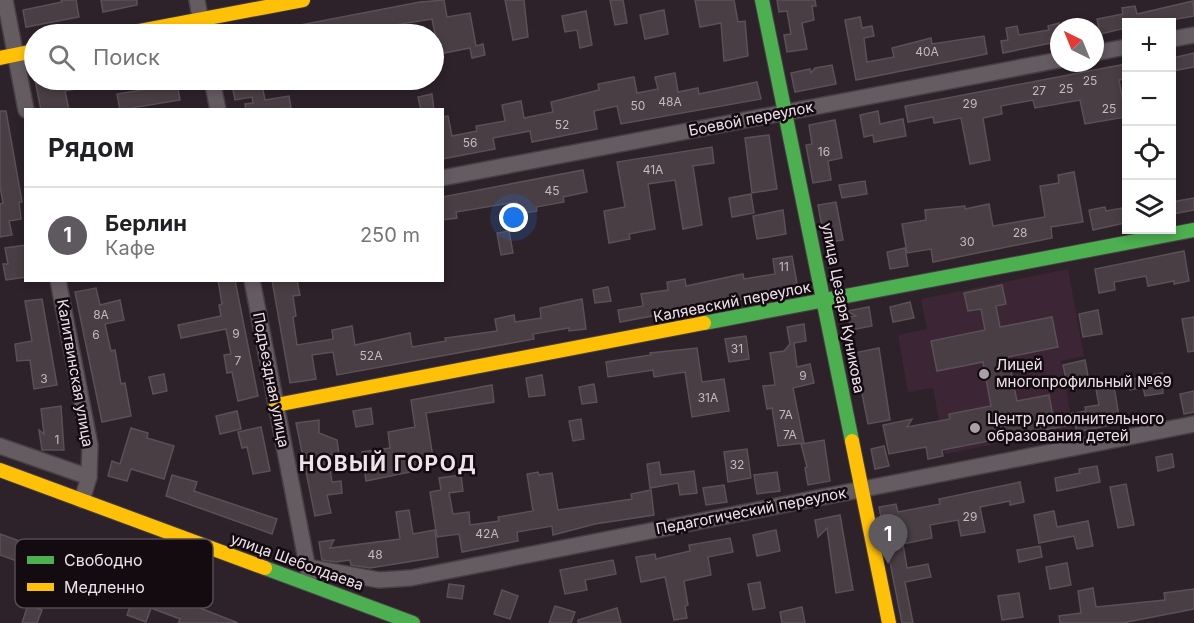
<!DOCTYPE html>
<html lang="ru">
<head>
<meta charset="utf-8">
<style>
  :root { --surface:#fff; --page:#f6f6f6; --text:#202124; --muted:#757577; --line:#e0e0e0; --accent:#5e595f }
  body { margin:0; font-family:Inter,sans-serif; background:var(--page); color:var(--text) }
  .controls { position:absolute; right:18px; top:18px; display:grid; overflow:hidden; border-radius:0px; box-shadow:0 3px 9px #0003 }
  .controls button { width:54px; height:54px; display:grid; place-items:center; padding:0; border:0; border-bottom:2px solid var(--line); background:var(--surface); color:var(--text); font:30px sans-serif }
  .compass { position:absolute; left:1050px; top:18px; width:54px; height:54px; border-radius:50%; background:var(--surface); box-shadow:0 3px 9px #0003; rotate:317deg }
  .you { position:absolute; left:514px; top:218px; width:21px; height:21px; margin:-15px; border:4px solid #fff; border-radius:50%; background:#1a73e8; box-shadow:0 0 0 9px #1a73e833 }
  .badge { display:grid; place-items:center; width:39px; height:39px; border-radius:50%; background:var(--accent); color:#fff; font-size:20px; font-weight:700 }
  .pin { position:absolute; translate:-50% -50px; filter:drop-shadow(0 2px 3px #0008) }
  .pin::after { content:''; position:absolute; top:32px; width:21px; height:18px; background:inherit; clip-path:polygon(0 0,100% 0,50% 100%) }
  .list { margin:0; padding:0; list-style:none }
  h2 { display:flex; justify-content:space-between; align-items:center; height:78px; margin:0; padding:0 24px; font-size:26px }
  h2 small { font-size:20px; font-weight:400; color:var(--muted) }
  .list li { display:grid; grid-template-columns:39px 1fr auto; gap:18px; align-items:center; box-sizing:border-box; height:96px; padding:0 24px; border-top:2px solid var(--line) }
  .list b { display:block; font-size:22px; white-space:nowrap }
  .list p { margin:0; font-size:20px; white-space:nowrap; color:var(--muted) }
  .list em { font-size:20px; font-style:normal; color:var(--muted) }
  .icon { flex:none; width:33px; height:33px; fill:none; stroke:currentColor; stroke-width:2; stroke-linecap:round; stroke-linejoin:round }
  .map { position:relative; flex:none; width:1194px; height:623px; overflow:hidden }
  .search { position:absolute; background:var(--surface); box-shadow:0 3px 9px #0003; left:24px; top:24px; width:420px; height:66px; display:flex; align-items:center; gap:15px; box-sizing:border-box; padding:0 21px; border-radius:33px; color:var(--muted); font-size:22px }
  .panel { position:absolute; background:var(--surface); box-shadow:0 3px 9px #0003; left:24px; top:108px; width:420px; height:174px; border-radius:0px }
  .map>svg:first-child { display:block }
  .built { fill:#3c2535 }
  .building { fill:#493e43; stroke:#5b5055; stroke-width:1.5 }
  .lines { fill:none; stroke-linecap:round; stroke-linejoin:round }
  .street-casing { stroke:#483f45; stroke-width:18 }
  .fast-casing { stroke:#483f45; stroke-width:16 }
  .slow-casing { stroke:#483f45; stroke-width:16 }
  .street { stroke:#655c62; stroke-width:15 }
  .fast { stroke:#4caf50; stroke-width:14 }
  .slow { stroke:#ffc107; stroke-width:14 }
  .poi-dot { fill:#aa9ea7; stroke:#140b11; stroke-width:2 }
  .labels { text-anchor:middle; stroke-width:5; stroke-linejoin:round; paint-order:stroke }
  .number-label { font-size:12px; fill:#c5b8c0 }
  .street-label { font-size:15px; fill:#eee1ea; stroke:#140b11 }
  .poi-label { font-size:15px; fill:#eee1ea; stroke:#140b11; text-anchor:start }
  .district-label { font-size:21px; font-weight:bold; letter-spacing:1.5px; fill:#eee1ea; stroke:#140b11 }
  .key { fill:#140b11; stroke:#554b52; stroke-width:1.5 }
  .key-label { font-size:16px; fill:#eee1ea }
</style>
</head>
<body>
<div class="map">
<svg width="1194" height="623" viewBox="0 0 1194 623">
  <rect width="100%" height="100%" fill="#2d222a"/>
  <path class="built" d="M1068 269 1084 356 1061 361 1073 429 945 454 933 388 908 392 898 335 927 329 921 299Z"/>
  <g class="building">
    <path d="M61 0H76L79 17 26 27 23 10 62 2Z"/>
    <path d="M101 0H137V5L103 12Z"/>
    <path d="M444 0 447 17 470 13 476 46 483 44 485 55 472 58 470 48 439 54 432 19 338 34H302L300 25 420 2Z"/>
    <path d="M505 0H524L528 37 513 40Z"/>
    <path d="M610 0H623L627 23 615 25Z"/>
    <path d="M695 0H734L738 22 745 21 748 56 724 61 721 23 700 27Z"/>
    <path d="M777 0H815L816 6H812L814 20 802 23 807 49 787 52 784 35 791 34 787 11 779 12Z"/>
    <path d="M1193 1 1194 16 1160 22H1126V28L1100 34 1097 19 1123 14 1122 8 1135 6 1137 14Z"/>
    <path d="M664 10 668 34 645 39 640 15Z"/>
    <path d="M586 11 592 45 580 48 577 30 565 32 562 16Z"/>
    <path d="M860 17 862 28 872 26 874 36 864 38 867 62 894 57 892 48 931 38 932 44 984 36 987 54 856 80 845 20Z"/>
    <path d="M1059 23V50L1053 51 1051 43 1003 53 1001 41 1008 40 1006 28 1017 26 1019 35 1049 30 1048 26Z"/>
    <path d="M1194 53V67L1172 71V58Z"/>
    <path d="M1126 64V79L1119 80 1126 117 1085 124 1080 100 1035 108 1033 100 1001 106 1002 114 983 118 990 160 970 164 961 118 934 123 933 117 908 122 905 106Z"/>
    <path d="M832 65 836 84 795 92 791 73 810 69 811 73 815 68Z"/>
    <path d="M675 73 678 92 698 88 699 94 757 82 761 99 621 124 617 106 594 111 597 129 532 142 530 131 493 138 495 149 442 159V117L448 116 452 136 477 131 476 126 505 121 502 105 521 101 524 118 553 112 551 102 599 90 598 84 634 77 637 93 658 89 655 77Z"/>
    <path d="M35 80H96V85L65 91 69 110H41Z"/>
    <path d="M231 80H261L265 100 289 96 291 108 246 110 245 104 253 103 252 97 235 100Z"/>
    <path d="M177 84 180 100 120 110 117 94Z"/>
    <path d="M432 94 434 110H421L418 97Z"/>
    <path d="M0 111H6L22 202H19L21 219 9 221 12 235 0 237V204L3 203 0 186Z"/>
    <path d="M878 111 880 124 903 119 906 136 874 142 873 135 864 137 860 115Z"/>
    <path d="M835 120 842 158 828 161 831 180 813 183 806 145 812 144 809 125Z"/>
    <path d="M769 135 777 189 752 193 745 138Z"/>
    <path d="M712 147 714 163 693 166 702 225 683 229 675 180 648 184 655 229 629 234 630 239 609 243 604 211 625 207 617 162Z"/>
    <path d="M583 170 587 192 563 197 564 202 536 207 537 211 519 214 516 202 456 212 457 218 442 220V197Z"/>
    <path d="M1074 172 1083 222 1051 227 1052 238 933 262 931 249 907 253 902 224 926 220 925 210 965 206V209L989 204 993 226 1045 217 1040 186 1059 183 1058 175Z"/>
    <path d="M865 181 867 194 842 198 839 185Z"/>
    <path d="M751 194 754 213 732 217 729 198Z"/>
    <path d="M1194 198V210L1172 214V202Z"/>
    <path d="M836 202 843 240 825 243 818 205Z"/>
    <path d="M1105 207 1106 211 1122 208 1125 223 1093 230 1089 210Z"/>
    <path d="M783 210 786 234 757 239 753 216Z"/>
    <path d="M509 231 513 253 501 255 497 233Z"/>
    <path d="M26 245V277L6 280 3 264H8L5 248Z"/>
    <path d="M905 248 908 266 890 269 887 252Z"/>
    <path d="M1184 251 1189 281 1174 284V281L1148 286 1146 276 1114 282 1115 290 1099 293 1095 269Z"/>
    <path d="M792 256 798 289 620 322 618 310 643 306 641 294 668 290 667 282 685 279 686 286 743 274 744 279 775 274 773 259Z"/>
    <path d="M218 280H235L258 396 238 401 232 372 227 373 224 355 231 354 226 329 181 338 178 325 221 316 219 305 222 304Z"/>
    <path d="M272 280H297L300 295 293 296 296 316 293 317 297 345 333 339 332 330 352 326 355 345 410 333 412 347 446 341 445 338 497 331 495 319 514 315 515 322 541 318 540 308 582 299 586 329 569 331V328L533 334 534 339 337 375 333 352 312 355 316 379 290 383Z"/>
    <path d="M1002 285 1006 304 996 306 1000 327 1052 317 1058 347 1008 357 1017 401 1049 395 1053 417 1086 411 1085 407 1099 405 1096 389 1114 386 1120 423 1077 432 1075 424 942 450 943 456 928 459 926 447 889 454 883 425 912 419 907 427 950 419 949 414 991 406 983 362 937 371 931 341 985 330 981 309 968 311 964 293Z"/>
    <path d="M608 287 611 301 595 303 593 290Z"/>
    <path d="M96 288 100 305 120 300 124 320 105 324 111 351 115 350 121 384 125 383 131 416 102 422 75 292Z"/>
    <path d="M42 299 57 385 34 389 30 360 17 361 15 344 32 341 25 301Z"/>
    <path d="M910 302 914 318 893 322 890 307Z"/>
    <path d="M869 307 872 326 851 330 848 317 856 316 847 311Z"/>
    <path d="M1098 310 1102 334 1083 337 1079 314Z"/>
    <path d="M1194 317V351L1188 352 1182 319Z"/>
    <path d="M804 324 806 341 794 343 797 367 810 364 814 383 793 388 804 443 778 446 772 408 767 409 763 386 775 385 770 353 784 351 790 344 787 327Z"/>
    <path d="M746 336 749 359 729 362 725 339Z"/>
    <path d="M697 348 702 382 724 379 729 411 692 417 685 372 654 377 653 370 608 377 606 362 651 355 650 353Z"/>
    <path d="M879 348 890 420 868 424 854 353Z"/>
    <path d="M1085 360 1088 376 1066 380 1063 365Z"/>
    <path d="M1162 373 1163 393 1145 396 1143 387 1130 390 1128 380Z"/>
    <path d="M164 374 167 391 153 394 149 377Z"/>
    <path d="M542 375 545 395 529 397 526 378Z"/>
    <path d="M594 384 597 402 582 404 579 387Z"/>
    <path d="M492 385 494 402 426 413 434 464 410 468V472L366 481 362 452 390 448 388 432 415 427 411 400Z"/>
    <path d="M1194 391V412L1184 414 1180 394Z"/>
    <path d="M61 406 64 450H42L39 430 44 434 41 409Z"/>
    <path d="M371 408 373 424 356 427 353 411Z"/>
    <path d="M237 411 241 429 220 434 216 416Z"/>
    <path d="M581 419 584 439 573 441 569 421Z"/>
    <path d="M319 420V433L337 440 339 454 328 455 332 482 341 481 342 493 327 495 331 513 315 516 296 423Z"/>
    <path d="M261 427 270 471 253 474 247 447 242 448 238 432Z"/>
    <path d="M131 428 148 433 147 438 174 446 164 479 131 469 127 481 108 476 112 461 120 464Z"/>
    <path d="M824 440 830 481 808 485 805 468 807 467 801 444Z"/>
    <path d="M884 446 889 466 875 469 871 449Z"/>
    <path d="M747 449 751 478 728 482 724 452Z"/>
    <path d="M1172 454 1174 467 1158 471 1156 457Z"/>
    <path d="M659 462 661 475 694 471 697 493 680 495 678 483 650 488 647 464Z"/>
    <path d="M1097 466 1100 482 1057 491 1055 478 1080 473 1079 469Z"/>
    <path d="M538 472 539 475 552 473 558 510 632 499 631 494 651 490 654 515 595 524 553 535 552 526 517 532 518 541 462 552 459 534 437 537 430 492 441 490 439 478 461 475 463 491 449 493 453 514 469 512 470 525 499 521 498 517 533 511 527 474Z"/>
    <path d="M777 472 780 491 757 494 754 475Z"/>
    <path d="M172 475 197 482 194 491 277 519 272 534 166 496Z"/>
    <path d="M1020 482 1024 502 1010 505V501L980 507 985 532 961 536 958 520 930 525 932 538 903 544 907 568 928 564 931 577 905 582 913 623H902L879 507 896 504 898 512 940 504 939 499Z"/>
    <path d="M1126 484 1134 525 1118 528 1110 487Z"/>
    <path d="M724 485 727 502 706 505 703 488Z"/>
    <path d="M409 510 413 534 435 530 438 557 370 568 351 565 350 560 336 562 322 560 319 542 334 540 330 548 400 539 396 512Z"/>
    <path d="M1054 511 1057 527 1088 521 1093 546 1077 549 1074 536 1039 543 1034 515Z"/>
    <path d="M840 515 853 590 836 593 827 528 818 537 815 520Z"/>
    <path d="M776 530 780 551 757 556 753 535Z"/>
    <path d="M0 534 157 591 238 623H178L180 619 151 608 146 622 127 615 132 601 101 591 96 606 76 599 81 584 0 555Z"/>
    <path d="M730 538 733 552 708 557 711 575 684 581 688 605 685 606 687 618 674 620 665 577 641 582 636 557 655 554 656 559 690 551 689 545Z"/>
    <path d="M1040 546 1042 557 1019 562 1017 550Z"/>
    <path d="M613 560 616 574 585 580 587 590 565 594 560 570Z"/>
    <path d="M1067 563 1071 585 1050 589 1046 567Z"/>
    <path d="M760 582 765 608 753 610 748 584Z"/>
    <path d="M449 584 464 586 462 599 447 597Z"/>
    <path d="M1093 588 1096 607 1165 600 1164 593 1194 589V609L1122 623H1060L1059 616 1081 613 1078 591Z"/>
    <path d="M502 590 518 596 510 619 494 614Z"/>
    <path d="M1019 593 1023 617 1002 620 998 596Z"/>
    <path d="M28 605 42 610 37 623H22Z"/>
    <path d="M555 606 575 612 571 623H549Z"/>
    <path d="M802 607 805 623H782L780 612Z"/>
    <path d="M617 608 621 623H578V620Z"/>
  </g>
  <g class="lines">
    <g class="street-casing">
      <g id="street">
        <path d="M5 0 26 110"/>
        <path d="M197 0 203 34"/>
        <path d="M1172 39 1194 35"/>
        <path d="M1095 53 1126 47"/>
        <path d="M212 80 218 110"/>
        <path d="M442 178 1059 60"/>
        <path d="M58 280 90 445 89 477 82 500"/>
        <path d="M252 280 309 575"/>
        <path d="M0 446 89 477"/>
        <path d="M308 567 379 580 411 578 1194 424"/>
      </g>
    </g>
    <g class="fast-casing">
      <g id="fast">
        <path d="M762 0 852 441"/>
        <path d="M704 323 1194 230"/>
        <path d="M265 568 413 623"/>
      </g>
    </g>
    <g class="slow-casing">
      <g id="slow">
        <path d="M124 34 303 0"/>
        <path d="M0 58 34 51"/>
        <path d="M276 405 704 323"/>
        <path d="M852 441 889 623"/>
        <path d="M0 470 265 568"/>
      </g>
    </g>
    <use href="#street" class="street"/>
    <use href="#fast" class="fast"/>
    <use href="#slow" class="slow"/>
  </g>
  <g class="poi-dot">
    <circle cx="984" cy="374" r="6"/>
    <circle cx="975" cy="428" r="6"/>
  </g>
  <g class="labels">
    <g class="number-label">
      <text x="927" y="56">40А</text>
      <text x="1090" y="85">25</text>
      <text x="1066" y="93">25</text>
      <text x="1039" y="95">27</text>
      <text x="670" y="106">48А</text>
      <text x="970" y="108">29</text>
      <text x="638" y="110">50</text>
      <text x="1109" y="113">25</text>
      <text x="562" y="129">52</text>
      <text x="470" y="147">56</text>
      <text x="824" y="156">16</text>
      <text x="653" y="174">41А</text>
      <text x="552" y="195">45</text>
      <text x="1020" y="237">28</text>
      <text x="967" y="246">30</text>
      <text x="784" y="271">11</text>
      <text x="101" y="319">8А</text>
      <text x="236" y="338">9</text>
      <text x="96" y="339">6</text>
      <text x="737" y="353">31</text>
      <text x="371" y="360">52А</text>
      <text x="238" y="365">7</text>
      <text x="803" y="380">9</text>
      <text x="44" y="383">3</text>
      <text x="708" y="402">31А</text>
      <text x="786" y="419">7А</text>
      <text x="790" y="439">7А</text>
      <text x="57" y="444">1</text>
      <text x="737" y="469">32</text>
      <text x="970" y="521">29</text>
      <text x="487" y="538">42А</text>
      <text x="375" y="559">48</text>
    </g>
    <g class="street-label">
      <text transform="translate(751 119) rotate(-11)" y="5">Боевой переулок</text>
      <text transform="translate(732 302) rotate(-11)" y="5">Каляевский переулок</text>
      <text transform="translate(843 308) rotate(79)" y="5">улица Цезаря Куникова</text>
      <text transform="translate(75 373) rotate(80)" y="5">Калитвинская улица</text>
      <text transform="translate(271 380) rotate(79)" y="5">Подъездная улица</text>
      <text transform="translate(751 511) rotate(-11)" y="5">Педагогический переулок</text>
      <text transform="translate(297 562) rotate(20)" y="5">улица Шеболдаева</text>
    </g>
    <g class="poi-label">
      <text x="996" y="370">Лицей<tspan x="996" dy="17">многопрофильный №69</tspan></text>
      <text x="987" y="424">Центр дополнительного<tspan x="987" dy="17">образования детей</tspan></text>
    </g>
    <g class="district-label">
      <text x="388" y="471">НОВЫЙ ГОРОД</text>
    </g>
  </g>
  <rect x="15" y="539" width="198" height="69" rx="9" class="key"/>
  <rect x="27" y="556" width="27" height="8" fill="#4caf50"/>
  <rect x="27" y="583" width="27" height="8" fill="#ffc107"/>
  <g class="key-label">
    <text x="64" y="566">Свободно</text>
    <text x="64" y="593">Медленно</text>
  </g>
</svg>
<div class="controls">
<button>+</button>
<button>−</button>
<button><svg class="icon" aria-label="locate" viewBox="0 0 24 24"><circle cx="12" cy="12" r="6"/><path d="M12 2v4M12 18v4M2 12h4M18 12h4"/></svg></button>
<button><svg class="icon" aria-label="layers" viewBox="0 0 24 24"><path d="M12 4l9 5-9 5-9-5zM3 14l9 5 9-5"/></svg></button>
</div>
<svg class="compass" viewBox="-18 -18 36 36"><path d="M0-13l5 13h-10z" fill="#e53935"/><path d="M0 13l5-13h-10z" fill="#757577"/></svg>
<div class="you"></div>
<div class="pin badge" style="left:888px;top:564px">1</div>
<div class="search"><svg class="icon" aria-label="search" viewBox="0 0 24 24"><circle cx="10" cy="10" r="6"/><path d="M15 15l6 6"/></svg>Поиск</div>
<section class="panel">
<h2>Рядом<small></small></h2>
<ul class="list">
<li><span class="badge">1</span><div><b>Берлин</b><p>Кафе</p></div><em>250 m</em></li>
</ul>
</section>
</div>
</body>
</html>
